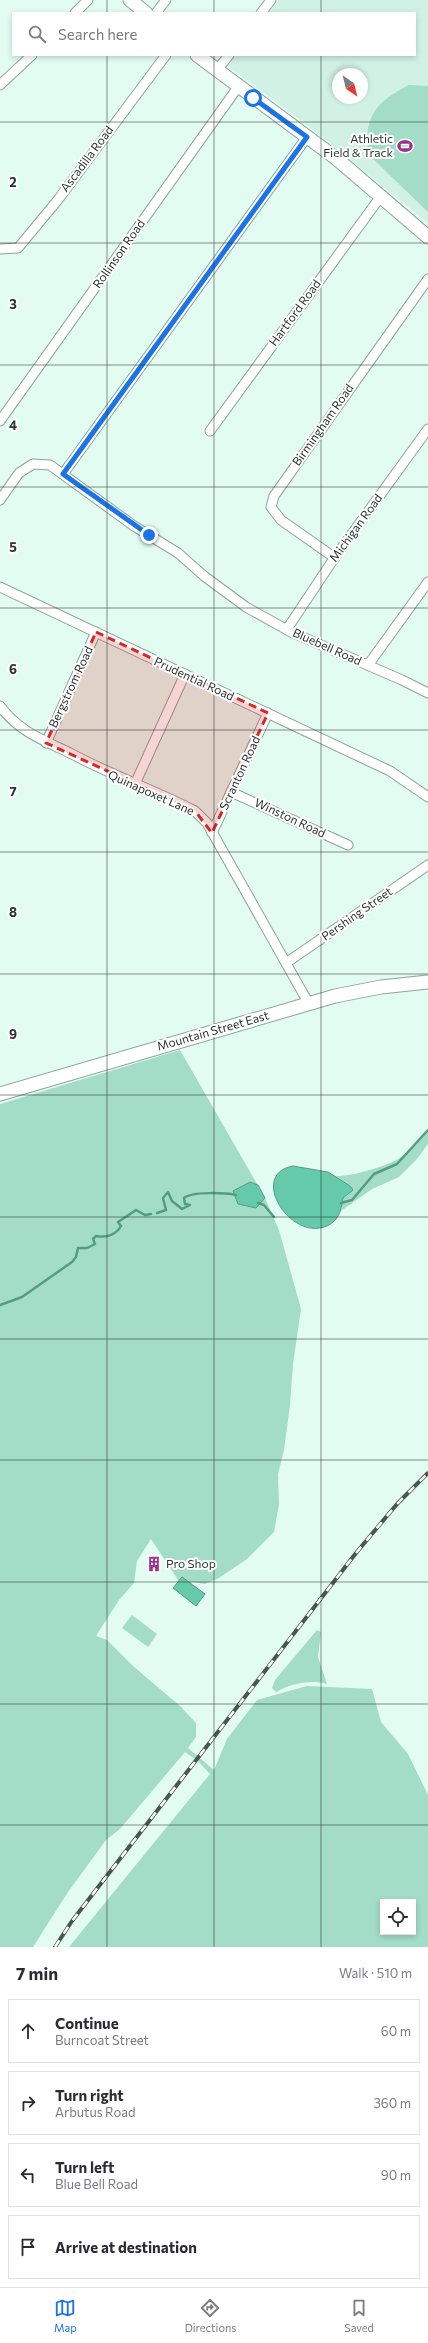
<!DOCTYPE html>
<html lang="en">
<head>
<meta charset="utf-8">
<style>
  :root { --surface:#fff; --page:#f7f7f7; --text:#2b2b33; --muted:#7c7c81; --line:#e1e1e2; --accent:#1a73e8 }
  body { margin:0; font-family:Commissioner,sans-serif; background:var(--page); color:var(--text) }
  .controls { position:absolute; right:12px; bottom:12px; display:grid; overflow:hidden; border-radius:0px; box-shadow:0 2px 6px #0003 }
  .controls button { width:36px; height:36px; display:grid; place-items:center; padding:0; border:0; border-bottom:1px solid var(--line); background:var(--surface); color:var(--text); font:20px sans-serif }
  .compass { position:absolute; left:332px; top:68px; width:36px; height:36px; border-radius:50%; background:var(--surface); box-shadow:0 2px 6px #0003; rotate:145deg }
  .stop { position:absolute; width:12px; height:12px; margin:-9px; border:3px solid #1a73e8; border-radius:50%; background:#fff }
  .stop.end { background:#1a73e8; border-color:#fff; box-shadow:0 1px 4px #0008 }
  .list { margin:0; padding:0; list-style:none }
  h2 { display:flex; justify-content:space-between; align-items:center; height:52px; margin:0; padding:0 16px; font-size:17px }
  h2 small { font-size:13px; font-weight:400; color:var(--muted) }
  .list li { display:grid; grid-template-columns:26px 1fr auto; gap:12px; align-items:center; box-sizing:border-box; height:64px; margin:0 8px 8px; padding:0 8px; border:1px solid var(--line); border-radius:0px }
  .list b { display:block; font-size:15px; white-space:nowrap }
  .list p { margin:0; font-size:13px; white-space:nowrap; color:var(--muted) }
  .list em { font-size:13px; font-style:normal; color:var(--muted) }
  .icon { flex:none; width:22px; height:22px; fill:none; stroke:currentColor; stroke-width:2; stroke-linecap:round; stroke-linejoin:round }
  .map { position:relative; flex:none; width:428px; height:1947px; overflow:hidden }
  .search { position:absolute; background:var(--surface); box-shadow:0 2px 6px #0003; left:12px; right:12px; top:12px; height:44px; display:flex; align-items:center; gap:10px; box-sizing:border-box; padding:0 14px; border-radius:0px; color:var(--muted); font-size:15px }
  .sheet { height:340px; background:var(--surface) }
  nav { display:flex; justify-content:space-around; align-items:center; box-sizing:border-box; height:56px; border-top:1px solid var(--line); background:var(--surface); font-size:11px; color:var(--muted) }
  nav a { display:grid; justify-items:center; gap:2px }
  nav .on { color:var(--accent) }
  .map>svg:first-child { display:block }
  .built { fill:#d0f1e4; fill-rule:evenodd }
  .green { fill:#a3ddc7; fill-rule:evenodd }
  .water { fill:#65caa9; stroke:#549d85 }
  .lines { fill:none; stroke-linecap:round; stroke-linejoin:round }
  .stream { stroke:#549d85; stroke-width:2.5 }
  .street-casing { stroke:#8ca49a; stroke-width:11 }
  .secondary-casing { stroke:#8ca49a; stroke-width:15 }
  .street { stroke:#fff; stroke-width:9 }
  .secondary { stroke:#fff; stroke-width:13 }
  .rail-casing { stroke:#495550; stroke-width:4 }
  .rail { stroke:#fff; stroke-width:2.5; stroke-dasharray:8; stroke-linecap:butt }
  .route { stroke:#1a73e8; stroke-width:5 }
  .marked { fill:#d62828; fill-opacity:0.2; stroke:#d62828; stroke-width:3; stroke-dasharray:8 5; stroke-linejoin:round }
  .grid { fill:none; stroke:#2b3531; stroke-width:1; stroke-opacity:0.55 }
  .labels { text-anchor:middle; stroke-width:4; stroke-linejoin:round; paint-order:stroke }
  .poi-label { font-size:12px; fill:#2b3531; stroke:#fff; text-anchor:end }
  .street-label { font-size:12px; fill:#2b3531; stroke:#fff }
  .grid-label { font-size:13px; text-anchor:middle; font-weight:bold; fill:#2b3531; stroke:#fff; stroke-width:4; stroke-linejoin:round; paint-order:stroke }
</style>
</head>
<body>
<div class="map">
<svg width="428" height="1947" viewBox="0 0 428 1947">
  <rect width="100%" height="100%" fill="#e3fcf2"/>
  <path class="built" d="M279 0H428V223L316 132 228 66 237 55H415V13H269ZM338 74H362V98H338Z"/>
  <g class="green">
    <path d="M409 85 428 86V212L369 155C362 117 377 101 409 85Z"/>
    <path d="M180 1050 265 1198 279 1230 301 1309 293 1364 290 1405 284 1450 278 1474 279 1504 274 1532 247 1559 219 1578 205 1584 192 1582 186 1592 151 1539 137 1561 134 1583 119 1600 96 1636 107 1640 133 1666 180 1706 196 1723V1737L188 1748 214 1770 227 1739 257 1700 307 1686 372 1689 381 1722 408 1754 428 1795V1947H69L210 1774 198 1761 185 1752 120 1829 106 1840 68 1892 33 1947H0V1104ZM383 1902H413V1932H383Z"/>
    <path d="M428 1131V1144L417 1159 399 1177 372 1189 341 1211 343 1198 348 1195 350 1186 335 1176C350 1177 389 1166 401 1157 410 1150 419 1139 428 1131Z"/>
    <path d="M132 1615 157 1634 148 1647 122 1628Z"/>
    <path d="M317 1630 321 1632 318 1657 327 1684C310 1679 290 1684 276 1692L272 1688 275 1680Z"/>
  </g>
  <g class="water">
    <path d="M293 1166 328 1172 350 1186 353 1190 343 1198C341 1211 339 1220 327 1226 290 1242 248 1174 293 1166Z"/>
    <path d="M250 1182 258 1185 265 1198 256 1208 238 1204 233 1191Z"/>
    <path d="M182 1577 205 1594 196 1606 173 1588Z"/>
  </g>
  <g class="lines">
    <g class="stream">
      <path d="M258 1203 264 1205 274 1217"/>
      <path d="M341 1203 352 1200 374 1174 397 1164 428 1130"/>
      <path d="M157 1213 166 1210 163 1198 168 1192 172 1201 182 1209 190 1205 185 1204 184 1198C192 1191 226 1193 236 1195"/>
      <path d="M0 1305 22 1297 72 1262 76 1257 78 1248H87L95 1244 93 1239 96 1236C106 1238 116 1235 121 1226L118 1222 136 1210 145 1215 151 1214"/>
    </g>
    <g class="street-casing">
      <g id="street">
        <path d="M75 13 88 0"/>
        <path d="M156 13 166 0"/>
        <path d="M261 13 271 0"/>
        <path d="M217 70 229 55"/>
        <path d="M0 85 32 55"/>
        <path d="M0 249 18 248 57 201 166 55"/>
        <path d="M0 421 238 87"/>
        <path d="M210 431 381 196"/>
        <path d="M63 474 307 137"/>
        <path d="M0 500 19 473 33 464 50 465 134 526 178 553 204 576 246 607 291 632 402 680 428 693"/>
        <path d="M335 558 281 520 271 507 274 496 428 279"/>
        <path d="M0 587 390 771 428 797"/>
        <path d="M287 629 333 560 428 429"/>
        <path d="M368 665 428 582"/>
        <path d="M0 706C18 731 43 740 70 753 111 775 154 790 195 811L207 823 309 1004"/>
        <path d="M46 743 96 632"/>
        <path d="M135 784 185 674"/>
        <path d="M231 792 348 845"/>
        <path d="M212 833 268 713"/>
        <path d="M286 963 428 865"/>
      </g>
    </g>
    <g class="secondary-casing">
      <g id="secondary">
        <path d="M130 0 146 13"/>
        <path d="M197 55 337 159 428 237"/>
        <path d="M0 1094 335 996 381 987 428 982"/>
      </g>
    </g>
    <use href="#street" class="street"/>
    <use href="#secondary" class="secondary"/>
    <g class="rail-casing">
      <path id="rail" d="M55 1947 72 1921 356 1553 397 1504 428 1473"/>
    </g>
    <use href="#rail" class="rail"/>
  </g>
  <g class="lines">
    <path class="route" d="M149 535 63 474 307 137 253 98"/>
  </g>
  <path class="marked" d="M96 632 268 713 212 833 195 811 46 743Z"/>
  <path class="grid" d="M107 0V13M214 0V13M321 0V13M107 55V1947M214 55V1947M321 55V1947M0 122H428M0 243H428M0 365H428M0 487H428M0 608H428M0 730H428M0 852H428M0 974H428M0 1095H428M0 1217H428M0 1339H428M0 1460H428M0 1582H428M0 1704H428M0 1825H428"/>
  <defs>
    <g id="stadium-bare" transform="scale(1.2)"><path d="M0-5a6.5 5 0 1 0 0 10a6.5 5 0 1 0 0-10ZM-3.5-1.8h7v3.6h-7Z" fill="#9e308f" stroke="#fff" stroke-width="2.5" paint-order="stroke"/></g>
    <g id="building-bare" transform="scale(1.2)"><path d="M-4-6H4V6H1V3H-1V6H-4ZM-2.5-4.3h1.7v1.8h-1.7ZM.8-4.3h1.7v1.8H.8ZM-2.5-1h1.7V.8h-1.7ZM.8-1h1.7V.8H.8Z" fill="#9e308f" stroke="#fff" stroke-width="2.5" paint-order="stroke"/></g>
  </defs>
  <g fill-rule="evenodd">
    <use href="#stadium-bare" x="405" y="146"/>
    <use href="#building-bare" x="154" y="1564"/>
  </g>
  <g class="labels">
    <g class="poi-label">
      <text x="393" y="143">Athletic<tspan x="393" dy="14">Field &amp; Track</tspan></text>
      <text x="166" y="1568" text-anchor="start">Pro Shop</text>
    </g>
    <g class="street-label">
      <text transform="translate(87 159) rotate(-53)" y="4">Ascadilla Road</text>
      <text transform="translate(119 254) rotate(-55)" y="4">Rollinson Road</text>
      <text transform="translate(295 313) rotate(-54)" y="4">Hartford Road</text>
      <text transform="translate(323 425) rotate(-55)" y="4">Birmingham Road</text>
      <text transform="translate(356 528) rotate(-54)" y="4">Michigan Road</text>
      <text transform="translate(327 647) rotate(24)" y="4">Bluebell Road</text>
      <text transform="translate(194 679) rotate(25)" y="4">Prudential Road</text>
      <text transform="translate(71 687) rotate(-65)" y="4">Bergstrom Road</text>
      <text transform="translate(240 773) rotate(-65)" y="4">Scranton Road</text>
      <text transform="translate(151 793) rotate(24)" y="4">Quinapoxet Lane</text>
      <text transform="translate(290 818) rotate(25)" y="4">Winston Road</text>
      <text transform="translate(357 914) rotate(-35)" y="4">Pershing Street</text>
      <text transform="translate(213 1031) rotate(-16)" y="4">Mountain Street East</text>
    </g>
  </g>
  <g class="grid-label">
    <text x="13" y="187">2</text>
    <text x="13" y="309">3</text>
    <text x="13" y="430">4</text>
    <text x="13" y="552">5</text>
    <text x="13" y="674">6</text>
    <text x="13" y="796">7</text>
    <text x="13" y="917">8</text>
    <text x="13" y="1039">9</text>
  </g>
</svg>
<div class="controls">
<button><svg class="icon" aria-label="locate" viewBox="0 0 24 24"><circle cx="12" cy="12" r="6"/><path d="M12 2v4M12 18v4M2 12h4M18 12h4"/></svg></button>
</div>
<svg class="compass" viewBox="-18 -18 36 36"><path d="M0-13l5 13h-10z" fill="#e53935"/><path d="M0 13l5-13h-10z" fill="#7c7c81"/></svg>
<div class="stop" style="left:253px;top:98px"></div>
<div class="stop end" style="left:149px;top:535px"></div>
<div class="search"><svg class="icon" aria-label="search" viewBox="0 0 24 24"><circle cx="10" cy="10" r="6"/><path d="M15 15l6 6"/></svg>Search here</div>
</div>
<section class="sheet">
<h2>7 min<small>Walk · 510 m</small></h2>
<ul class="list">
<li><svg class="icon" aria-label="ahead" viewBox="0 0 24 24"><path d="M12 20V5M6 11l6-6 6 6"/></svg><div><b>Continue</b><p>Burncoat Street</p></div><em>60 m</em></li>
<li><svg class="icon" aria-label="right" viewBox="0 0 24 24"><path d="M7 20v-9h11M14 6l5 5-5 5"/></svg><div><b>Turn right</b><p>Arbutus Road</p></div><em>360 m</em></li>
<li><svg class="icon" aria-label="left" viewBox="0 0 24 24"><path d="M17 20v-9H6M10 6l-5 5 5 5"/></svg><div><b>Turn left</b><p>Blue Bell Road</p></div><em>90 m</em></li>
<li><svg class="icon" aria-label="arrive" viewBox="0 0 24 24"><path d="M6 21V4h12l-3 4 3 4H6"/></svg><div><b>Arrive at destination</b></div></li>
</ul>
</section>
<nav>
<a class="on"><svg class="icon" aria-label="map" viewBox="0 0 24 24"><path d="M3 6l6-2 6 2 6-2v14l-6 2-6-2-6 2zM9 4v14M15 6v14"/></svg>Map</a>
<a><svg class="icon" aria-label="directions" viewBox="0 0 24 24"><path d="M12 3l9 9-9 9-9-9zM9 14v-3h6M13 9l2 2-2 2"/></svg>Directions</a>
<a><svg class="icon" aria-label="saved" viewBox="0 0 24 24"><path d="M7 4h10v16l-5-4-5 4z"/></svg>Saved</a>
</nav>
</body>
</html>
